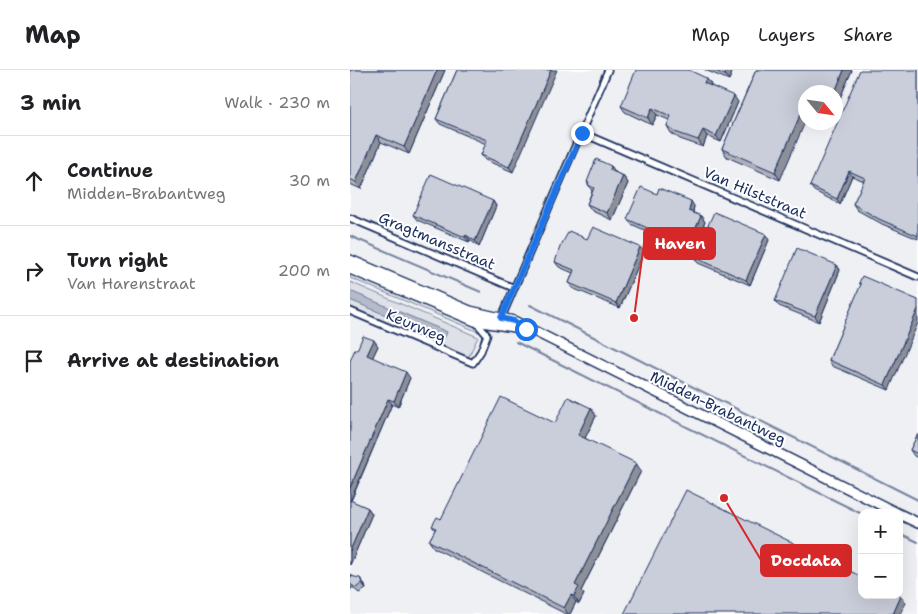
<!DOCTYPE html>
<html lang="en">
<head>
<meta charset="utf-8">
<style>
  :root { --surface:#fff; --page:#f2f2f2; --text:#202124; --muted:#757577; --line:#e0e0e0 }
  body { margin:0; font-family:"Shantell Sans",sans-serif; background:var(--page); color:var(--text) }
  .controls { position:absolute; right:15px; bottom:15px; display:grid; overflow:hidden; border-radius:10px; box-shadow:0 5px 20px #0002 }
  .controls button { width:45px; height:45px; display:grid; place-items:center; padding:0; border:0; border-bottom:1px solid var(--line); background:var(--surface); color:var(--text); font:25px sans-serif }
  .compass { position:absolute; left:448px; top:15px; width:45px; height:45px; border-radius:50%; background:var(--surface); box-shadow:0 5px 20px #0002; rotate:119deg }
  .stop { position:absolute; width:15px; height:15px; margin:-11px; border:4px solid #1a73e8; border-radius:50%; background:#fff }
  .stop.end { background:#1a73e8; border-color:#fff; box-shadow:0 1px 5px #0008 }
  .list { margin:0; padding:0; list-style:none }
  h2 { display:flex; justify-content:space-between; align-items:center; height:65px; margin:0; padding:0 20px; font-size:21px }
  h2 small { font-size:16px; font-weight:400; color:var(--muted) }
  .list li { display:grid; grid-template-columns:32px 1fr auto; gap:15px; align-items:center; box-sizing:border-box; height:90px; padding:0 20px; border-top:1px solid var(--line) }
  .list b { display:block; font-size:19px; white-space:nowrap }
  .list p { margin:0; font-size:16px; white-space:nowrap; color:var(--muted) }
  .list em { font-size:16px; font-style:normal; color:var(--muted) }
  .icon { flex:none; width:28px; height:28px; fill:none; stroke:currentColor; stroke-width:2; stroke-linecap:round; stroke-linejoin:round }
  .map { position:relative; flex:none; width:568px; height:544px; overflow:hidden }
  header { display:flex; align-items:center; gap:30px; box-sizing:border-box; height:70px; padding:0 25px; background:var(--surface); border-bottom:1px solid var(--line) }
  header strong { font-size:24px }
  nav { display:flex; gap:28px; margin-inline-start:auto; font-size:18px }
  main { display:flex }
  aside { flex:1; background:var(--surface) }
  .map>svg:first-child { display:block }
  .built { fill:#eff0f4; fill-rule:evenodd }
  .green { fill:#dee1e7; stroke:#7c88a2 }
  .water { fill:#b5bbca; stroke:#77839f }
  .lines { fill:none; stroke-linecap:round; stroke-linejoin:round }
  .stream { stroke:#77839f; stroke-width:2 }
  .street-casing { stroke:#1b2f5e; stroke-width:9 }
  .secondary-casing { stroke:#1b2f5e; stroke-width:12 }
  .street { stroke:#fff; stroke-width:5.5 }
  .secondary { stroke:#fff; stroke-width:9 }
  .wall { fill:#aeb1bb; stroke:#1b2f5e }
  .shaded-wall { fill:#8d9099; stroke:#1b2f5e }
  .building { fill:#caceda; stroke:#1b2f5e }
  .route { stroke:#1a73e8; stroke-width:6 }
  .labels { text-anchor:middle; stroke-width:4; stroke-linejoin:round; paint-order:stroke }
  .street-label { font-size:15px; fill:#1b2f5e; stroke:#fff }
  .leader { fill:none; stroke:#d62828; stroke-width:2 }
  .callout-dot { fill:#d62828; stroke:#fff; stroke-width:2 }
  .callout { fill:#d62828; stroke:#d62828; stroke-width:2 }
  .callout-label { font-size:16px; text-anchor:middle; font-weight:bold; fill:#fff }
</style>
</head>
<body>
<header>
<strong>Map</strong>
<nav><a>Map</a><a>Layers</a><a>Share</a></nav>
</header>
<main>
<aside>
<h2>3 min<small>Walk · 230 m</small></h2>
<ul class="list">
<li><svg class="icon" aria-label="ahead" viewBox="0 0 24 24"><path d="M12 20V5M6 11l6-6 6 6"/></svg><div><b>Continue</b><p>Midden-Brabantweg</p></div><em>30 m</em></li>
<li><svg class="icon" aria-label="right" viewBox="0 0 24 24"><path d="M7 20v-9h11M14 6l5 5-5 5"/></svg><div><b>Turn right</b><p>Van Harenstraat</p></div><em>200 m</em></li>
<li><svg class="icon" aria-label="arrive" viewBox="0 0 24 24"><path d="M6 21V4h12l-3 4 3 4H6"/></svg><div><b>Arrive at destination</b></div></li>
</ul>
</aside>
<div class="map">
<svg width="568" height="544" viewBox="0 0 568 544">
  <rect width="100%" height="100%" fill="#fff"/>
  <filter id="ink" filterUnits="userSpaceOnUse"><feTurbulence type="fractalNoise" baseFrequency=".02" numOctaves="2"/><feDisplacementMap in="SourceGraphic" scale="10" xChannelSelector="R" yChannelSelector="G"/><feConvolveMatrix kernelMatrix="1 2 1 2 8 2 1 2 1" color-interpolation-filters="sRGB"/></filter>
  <g filter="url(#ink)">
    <path class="built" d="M0 0H568V544H0ZM456 22H486V52H456ZM512 443H549V525H512Z"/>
    <g class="green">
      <path d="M0 201 129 256 131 263 0 208Z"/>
      <path d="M0 212 128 267 118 288 0 237V230L94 269 97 262 0 221Z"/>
    </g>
    <path class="water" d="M0 221 97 262 94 269 0 230Z"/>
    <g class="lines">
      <g class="stream">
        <path d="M0 166 131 222"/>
        <path d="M180 235 568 430"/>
        <path d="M166 272 512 444"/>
        <path d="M549 463 568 472"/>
      </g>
      <g class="street-casing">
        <g id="street">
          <path d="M232 63 568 207"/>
          <path d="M0 148 164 218"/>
          <path d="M0 241 123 293 131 281 137 265 126 252"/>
          <path d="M150 251 258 0"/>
        </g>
      </g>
      <g class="secondary-casing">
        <g id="secondary">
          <path d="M0 190 120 241 164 251 547 443"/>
          <path d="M0 199 125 251 164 257"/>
          <path d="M549 444 568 453"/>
        </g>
      </g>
      <use href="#street" class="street"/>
      <use href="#secondary" class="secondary"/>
    </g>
    <g class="wall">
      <path d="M0 0H95L59 84 31 72 11 119 0 114Z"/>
      <path d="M107 0 163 102 135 90 131 85 136 74 90 54 86 49Z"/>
      <path d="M355 0H383L379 10Z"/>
      <path d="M406 0H502L487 35H486V22H456L430 110 377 87 372 79Z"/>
      <path d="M568 0V169L532 154 507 140 503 134 514 111 502 106 490 134 464 121 460 116Z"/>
      <path d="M356 8 361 14 360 15 388 32 371 72 357 66 353 77 330 69 321 63 317 56 319 50 307 45 302 55 275 42 271 36Z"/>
      <path d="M261 96 266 103 273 106 278 113 262 150 242 141 237 134 242 121 237 112Z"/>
      <path d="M307 124 344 136 343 143 351 146 355 152 342 181 281 154 277 149Z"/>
      <path d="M143 131 146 136 129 177 120 170 119 172 67 150 63 145Z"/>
      <path d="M237 169 294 182 270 238 222 218 219 213 223 203 209 197 205 192Z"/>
      <path d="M419 170 400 215 348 193 344 187Z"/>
      <path d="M487 195 490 200 469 252 429 236 425 231Z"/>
      <path d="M509 213 568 230 539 320 482 296 479 290 511 215Z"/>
      <path d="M28 276 22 288 60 308 48 337 42 334 1 431 18 438 22 444 0 495V291Z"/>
      <path d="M241 338 246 346 235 368 291 401 231 521 234 524 229 534 226 532 220 544H216L84 478 79 471 85 460 82 456 205 353Z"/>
      <path d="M568 364V388L564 386 560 380Z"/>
      <path d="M0 503 3 507 14 513 16 519 9 523 2 517 0 521Z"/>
    </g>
    <g class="shaded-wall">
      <path d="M87 0H95L59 84 54 77Z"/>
      <path d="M201 0H207L163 102 159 97Z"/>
      <path d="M377 0H383L379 10 375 5Z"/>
      <path d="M494 0H502L487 35 486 33V22H485Z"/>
      <path d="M356 8 361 14 359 19 354 13Z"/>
      <path d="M384 26 388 32 371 72 366 66Z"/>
      <path d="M456 32V50L430 110 425 102Z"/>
      <path d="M302 38 307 45 302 55 298 48Z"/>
      <path d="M353 60 357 66 353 77 348 70Z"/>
      <path d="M26 65 31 72 11 119 6 112Z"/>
      <path d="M261 96 266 103 260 100Z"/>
      <path d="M499 101 502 106 490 134 487 129Z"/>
      <path d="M273 106 278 113 262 150 257 143Z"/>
      <path d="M143 131 146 136 129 177 125 171Z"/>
      <path d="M341 131 344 136 342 146 339 141Z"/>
      <path d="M351 146 355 152 342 181 338 176Z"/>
      <path d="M416 164 419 170 400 215 396 210Z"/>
      <path d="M116 165 120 170 119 172 115 167Z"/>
      <path d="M290 177 294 182 270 238 266 233Z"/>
      <path d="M487 195 490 200 469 252 465 246Z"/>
      <path d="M568 239V253L539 320 535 315Z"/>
      <path d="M24 270 28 276 21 291 17 285Z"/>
      <path d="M56 302 60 308 48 337 44 331Z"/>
      <path d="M38 329 42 334 0 432V418Z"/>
      <path d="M241 338 246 346 233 372 228 365Z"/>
      <path d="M286 393 291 401 231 521 234 524 229 534 224 526 225 515Z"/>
      <path d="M18 438 22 444 0 495V481Z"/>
      <path d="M10 508 14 513 16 519 12 513Z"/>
      <path d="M221 525 226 532 220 544H218L214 538Z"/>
      <path d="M551 526 556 533 550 544H543Z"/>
    </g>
    <g class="building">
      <path d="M0 0H87L54 77 26 65 6 112 0 109Z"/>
      <path d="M107 0H201L159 97 131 85 137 70 86 49Z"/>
      <path d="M286 0H339L356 8 354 13 384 26 366 66 353 60 348 70 325 62 317 56 321 46 302 38 298 48 271 36Z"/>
      <path d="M363 0H377L375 5Z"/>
      <path d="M406 0H494L485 22H469L461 19 459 22H456V32L425 102 372 79Z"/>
      <path d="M510 0H568V166L529 149 503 134 515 108 499 101 487 129 460 116Z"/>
      <path d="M246 89 261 96 260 100 273 106 257 143 237 134 244 118 238 115 239 113 237 112Z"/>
      <path d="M81 104 143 131 125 171 116 165 115 167 63 145Z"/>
      <path d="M291 117 307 124 309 118 341 131 339 141 351 146 338 176 277 149Z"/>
      <path d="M364 142 416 164 396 210 344 187Z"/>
      <path d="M243 157 290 177 266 233 219 213 224 200 205 192 210 177 219 161 237 169Z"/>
      <path d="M447 178 487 195 465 246 425 231Z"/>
      <path d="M512 206 568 230V239L535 315 479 290 511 214 509 213Z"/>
      <path d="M13 266 24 270 17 285 56 302 44 331 38 329 0 418V291L5 279 7 280Z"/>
      <path d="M151 327 205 353 218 327 241 338 228 365 286 393 225 515 229 517 224 526 221 525 214 538 79 471 86 458 82 456 87 447 91 449Z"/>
      <path d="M568 364V384L560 380Z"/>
      <path d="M336 420 512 507V525H549L551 526 543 544H274Z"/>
      <path d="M0 430 18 438 0 481Z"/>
      <path d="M0 503 1 504 0 506 10 508 12 513 6 518 0 514Z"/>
    </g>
  </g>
  <g class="lines" filter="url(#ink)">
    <path class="route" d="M176 259 164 251 151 248 232 63"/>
  </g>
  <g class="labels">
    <g class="street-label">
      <text transform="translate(405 123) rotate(23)" y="5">Van Hilststraat</text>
      <text transform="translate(87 171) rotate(23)" y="5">Gragtmansstraat</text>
      <text transform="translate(66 256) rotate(23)" y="5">Keurweg</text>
      <text transform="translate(368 338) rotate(26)" y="5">Midden-Brabantweg</text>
    </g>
  </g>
  <path class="leader" d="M284 248L294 173M374 428L411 490"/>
  <g class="callout-dot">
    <circle cx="284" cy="248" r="5"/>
    <circle cx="374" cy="428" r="5"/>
  </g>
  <g class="callout">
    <rect x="294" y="158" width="71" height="31" rx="5"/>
    <rect x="411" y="475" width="90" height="31" rx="5"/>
  </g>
  <g class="callout-label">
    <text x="330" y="179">Haven</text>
    <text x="456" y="496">Docdata</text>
  </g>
</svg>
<div class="controls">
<button>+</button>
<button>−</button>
</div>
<svg class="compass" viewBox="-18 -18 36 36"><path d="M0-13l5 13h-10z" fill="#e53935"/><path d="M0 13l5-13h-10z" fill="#757577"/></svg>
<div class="stop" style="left:176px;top:259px"></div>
<div class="stop end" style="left:232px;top:63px"></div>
</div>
</main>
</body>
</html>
